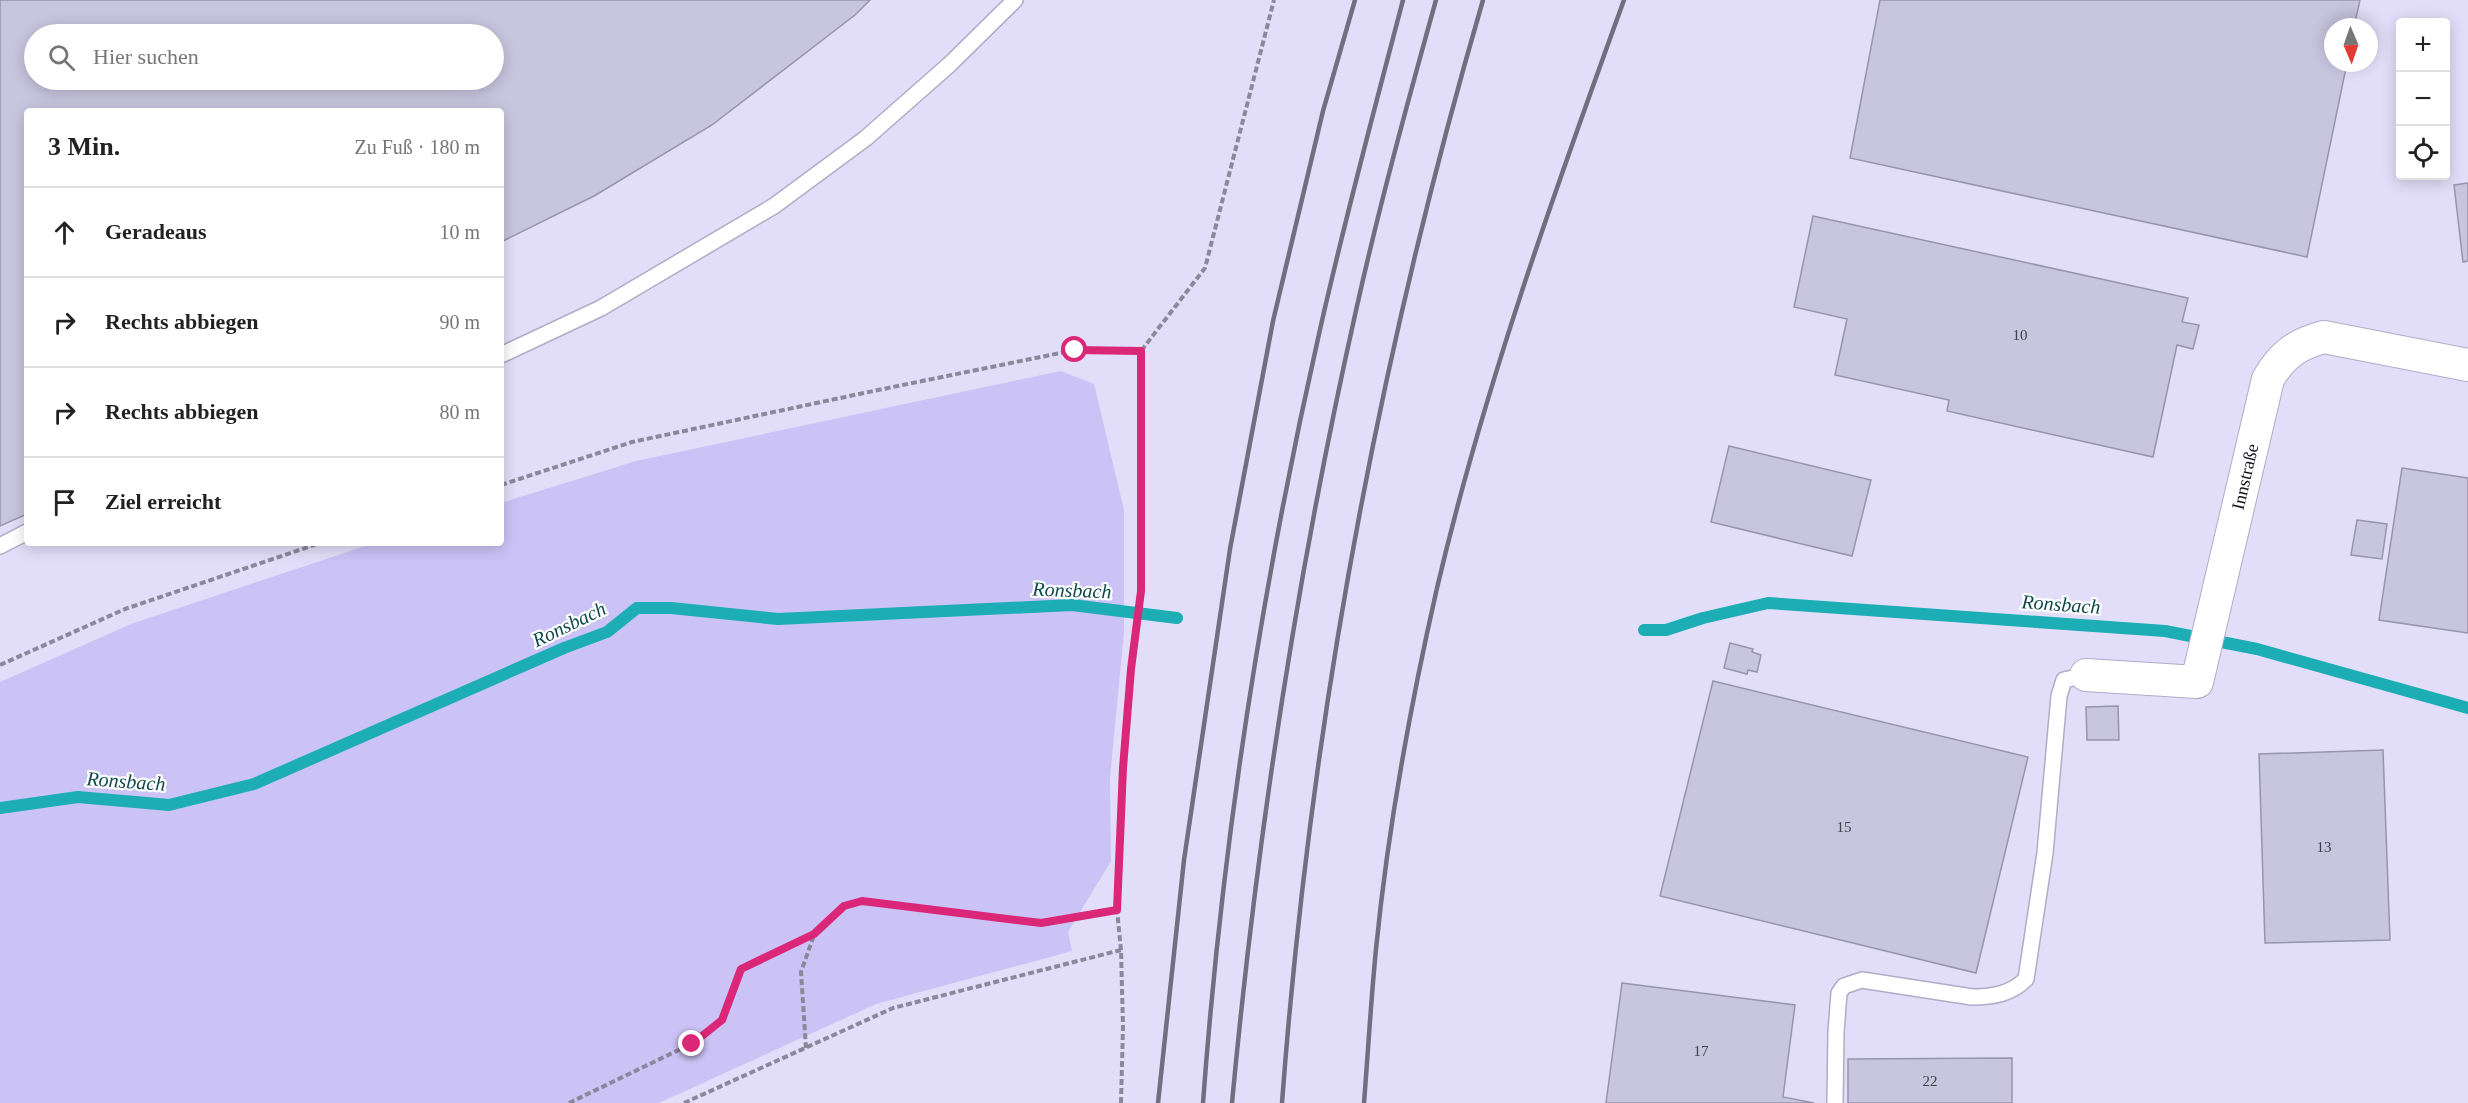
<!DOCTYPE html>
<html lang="de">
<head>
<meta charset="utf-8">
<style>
  :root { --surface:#fff; --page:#f6f6f6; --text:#222; --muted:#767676; --line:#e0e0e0 }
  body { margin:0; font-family:Georgia,serif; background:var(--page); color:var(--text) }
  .controls { position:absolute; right:18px; top:18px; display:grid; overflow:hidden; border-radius:6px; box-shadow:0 3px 15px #0003 }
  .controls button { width:54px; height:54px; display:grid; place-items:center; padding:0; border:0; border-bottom:2px solid var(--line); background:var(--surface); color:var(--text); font:30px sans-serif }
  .compass { position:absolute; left:2324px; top:18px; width:54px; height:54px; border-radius:50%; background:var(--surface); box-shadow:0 3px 15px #0003; rotate:178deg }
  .stop { position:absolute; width:18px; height:18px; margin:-14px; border:4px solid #db2777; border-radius:50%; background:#fff }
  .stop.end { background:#db2777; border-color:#fff; box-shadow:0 2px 6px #0008 }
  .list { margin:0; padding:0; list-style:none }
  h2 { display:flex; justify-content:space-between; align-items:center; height:78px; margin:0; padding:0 24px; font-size:26px }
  h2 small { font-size:20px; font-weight:400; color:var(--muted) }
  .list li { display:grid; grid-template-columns:39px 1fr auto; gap:18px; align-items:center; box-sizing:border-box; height:90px; padding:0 24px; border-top:2px solid var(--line) }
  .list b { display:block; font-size:22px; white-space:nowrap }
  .list em { font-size:20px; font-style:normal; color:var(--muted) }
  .icon { flex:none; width:33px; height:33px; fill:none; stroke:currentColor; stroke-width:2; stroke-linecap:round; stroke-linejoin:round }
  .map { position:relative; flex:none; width:2468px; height:1103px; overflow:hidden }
  .search { position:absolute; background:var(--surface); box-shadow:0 3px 15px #0003; left:24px; top:24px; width:480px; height:66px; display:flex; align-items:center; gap:15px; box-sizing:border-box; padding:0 21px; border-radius:33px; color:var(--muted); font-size:22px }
  .panel { position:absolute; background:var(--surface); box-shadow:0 3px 15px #0003; left:24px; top:108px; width:480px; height:438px; border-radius:6px }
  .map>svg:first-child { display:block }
  .green { fill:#cbc3f6 }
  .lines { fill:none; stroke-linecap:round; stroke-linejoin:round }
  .stream { stroke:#1cadb5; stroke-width:12 }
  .building { fill:#c8c5df; stroke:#9894ad; stroke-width:1.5; fill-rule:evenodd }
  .lane-casing { stroke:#b0acc6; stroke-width:18 }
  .street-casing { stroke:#b0acc6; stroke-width:34 }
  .path { stroke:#8a889b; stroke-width:4; stroke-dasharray:6 3; stroke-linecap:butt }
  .lane { stroke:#fff; stroke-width:15 }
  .street { stroke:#fff; stroke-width:32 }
  .rail { stroke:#706e7f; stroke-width:4.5 }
  .route { stroke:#db2777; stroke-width:8 }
  .labels { text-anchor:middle; stroke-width:4.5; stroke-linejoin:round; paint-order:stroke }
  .number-label { font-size:15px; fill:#41404d }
  .street-label { font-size:18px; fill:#14131c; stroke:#fff }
  .water-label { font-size:20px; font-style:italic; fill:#10494c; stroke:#fff }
</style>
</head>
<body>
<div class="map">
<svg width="2468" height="1103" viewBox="0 0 2468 1103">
  <rect width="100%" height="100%" fill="#e2def9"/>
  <path class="green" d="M1061 371 1094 384 1124 510V632L1110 778 1111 861 1068 932 1072 951 876 1004 659 1103H0V682L131 624 374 543H501V503L636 461Z"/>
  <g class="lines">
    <g class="stream">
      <path d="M1644 630H1666L1703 618 1768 603 2165 631 2257 649 2468 708"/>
      <path d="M0 808 78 797 169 805 254 784 564 648 607 632 637 608H671L778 619 1072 605 1177 618"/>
    </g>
  </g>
  <g class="building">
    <path d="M0 0H870L855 15 712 125 594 196 501 242V111H27V514L0 526ZM34 34H494V80H34Z"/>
    <path d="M1880 0H2360L2354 27H2333V63H2347L2307 257 1850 158Z"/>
    <path d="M2468 183V261L2463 262 2454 185Z"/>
    <path d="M1813 216 2188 298 2182 322 2199 325 2193 349 2177 345 2153 457 1947 411 1949 400 1835 375 1847 319 1794 307Z"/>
    <path d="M1729 446 1871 480 1852 556 1711 522Z"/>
    <path d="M2402 468 2468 478V633L2379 620Z"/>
    <path d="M2357 520 2387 524 2382 559 2351 555Z"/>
    <path d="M1730 643 1753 649 1752 652 1761 655 1757 672 1748 670 1747 674 1724 668Z"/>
    <path d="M1713 681 2028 757 1976 973 1660 896Z"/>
    <path d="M2118 706 2119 740H2087L2086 707Z"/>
    <path d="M2383 750 2390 940 2265 943 2259 754Z"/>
    <path d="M1622 983 1795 1005 1783 1097 1814 1103H1606Z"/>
    <path d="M2012 1058V1103H1848V1059Z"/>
  </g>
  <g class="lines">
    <g class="lane-casing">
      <g id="lane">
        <path d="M501 355 601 308 774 206 866 138 950 64 1015 0"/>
        <path d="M0 546 27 532"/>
        <path d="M1835 1103 1836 1032 1839 993 1844 986 1862 980 1972 997C1993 997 2011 994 2026 979L2045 853 2059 696 2064 680 2086 675"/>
      </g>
    </g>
    <g class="street-casing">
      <g id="street">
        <path id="s1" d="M2086 675 2197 682 2268 379C2282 355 2297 344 2324 337L2468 365"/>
      </g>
    </g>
    <g class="path">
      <path d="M501 485 632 442 878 390 1075 350 1141 351 1205 268 1274 0"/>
      <path d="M0 665 125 609 320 543"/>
      <path d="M806 1048 801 972 814 935 844 906 862 901 1041 923 1117 910"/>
      <path d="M569 1103 691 1044 722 1020 741 969 814 935"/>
      <path d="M684 1103 893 1008 1121 950"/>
      <path d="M1121 1103 1123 1027 1121 950 1117 910 1123 768 1131 669 1141 591V351"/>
    </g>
    <use href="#lane" class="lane"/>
    <use href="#street" class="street"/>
    <g class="rail">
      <path d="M1158 1103 1184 860 1230 549 1273 321 1323 111 1355 0"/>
      <path d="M1203 1103C1222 845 1262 586 1319 334 1344 222 1374 111 1403 0"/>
      <path d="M1232 1103C1257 836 1298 568 1357 306 1380 203 1408 101 1436 0"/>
      <path d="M1282 1103C1310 729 1378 360 1483 0"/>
      <path d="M1364 1103C1368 1052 1371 1000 1376 949 1388 828 1410 707 1437 588 1484 388 1554 193 1624 0"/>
    </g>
  </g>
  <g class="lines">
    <path class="route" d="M692 1044 722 1020 741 969 814 934 844 906 862 901 1041 923 1117 910 1123 768 1131 669 1141 591V351L1075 350"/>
  </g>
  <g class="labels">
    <g class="number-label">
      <text x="2020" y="340">10</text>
      <text x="1844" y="832">15</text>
      <text x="2324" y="852">13</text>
      <text x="1701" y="1056">17</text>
      <text x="1930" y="1086">22</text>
    </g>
    <g class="street-label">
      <text dy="6" stroke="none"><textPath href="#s1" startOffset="322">Innstraße</textPath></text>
    </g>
    <g class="water-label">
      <text transform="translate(1072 590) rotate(2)" y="7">Ronsbach</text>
      <text transform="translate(2061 604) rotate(4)" y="7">Ronsbach</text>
      <text transform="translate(569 624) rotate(-26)" y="7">Ronsbach</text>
      <text transform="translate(126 781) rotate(4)" y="7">Ronsbach</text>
    </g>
  </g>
</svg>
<div class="controls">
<button>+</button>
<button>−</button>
<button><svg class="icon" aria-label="locate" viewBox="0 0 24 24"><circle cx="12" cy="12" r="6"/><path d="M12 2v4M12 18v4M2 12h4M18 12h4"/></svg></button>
</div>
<svg class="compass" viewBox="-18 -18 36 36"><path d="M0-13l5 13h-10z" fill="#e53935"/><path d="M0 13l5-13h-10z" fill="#767676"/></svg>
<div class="stop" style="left:1075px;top:350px"></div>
<div class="stop end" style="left:692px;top:1044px"></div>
<div class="search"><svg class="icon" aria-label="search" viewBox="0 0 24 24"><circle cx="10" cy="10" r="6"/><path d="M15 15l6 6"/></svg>Hier suchen</div>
<section class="panel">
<h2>3 Min.<small>Zu Fuß · 180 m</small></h2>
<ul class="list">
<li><svg class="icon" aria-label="ahead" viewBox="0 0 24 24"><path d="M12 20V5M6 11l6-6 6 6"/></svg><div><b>Geradeaus</b></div><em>10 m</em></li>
<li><svg class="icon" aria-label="right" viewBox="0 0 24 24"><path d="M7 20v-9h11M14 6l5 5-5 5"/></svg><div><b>Rechts abbiegen</b></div><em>90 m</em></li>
<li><svg class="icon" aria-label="right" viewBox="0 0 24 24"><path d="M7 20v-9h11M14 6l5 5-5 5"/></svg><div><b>Rechts abbiegen</b></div><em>80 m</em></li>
<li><svg class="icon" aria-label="arrive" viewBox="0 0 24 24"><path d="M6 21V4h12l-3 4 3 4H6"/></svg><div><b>Ziel erreicht</b></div></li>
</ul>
</section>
</div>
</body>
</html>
